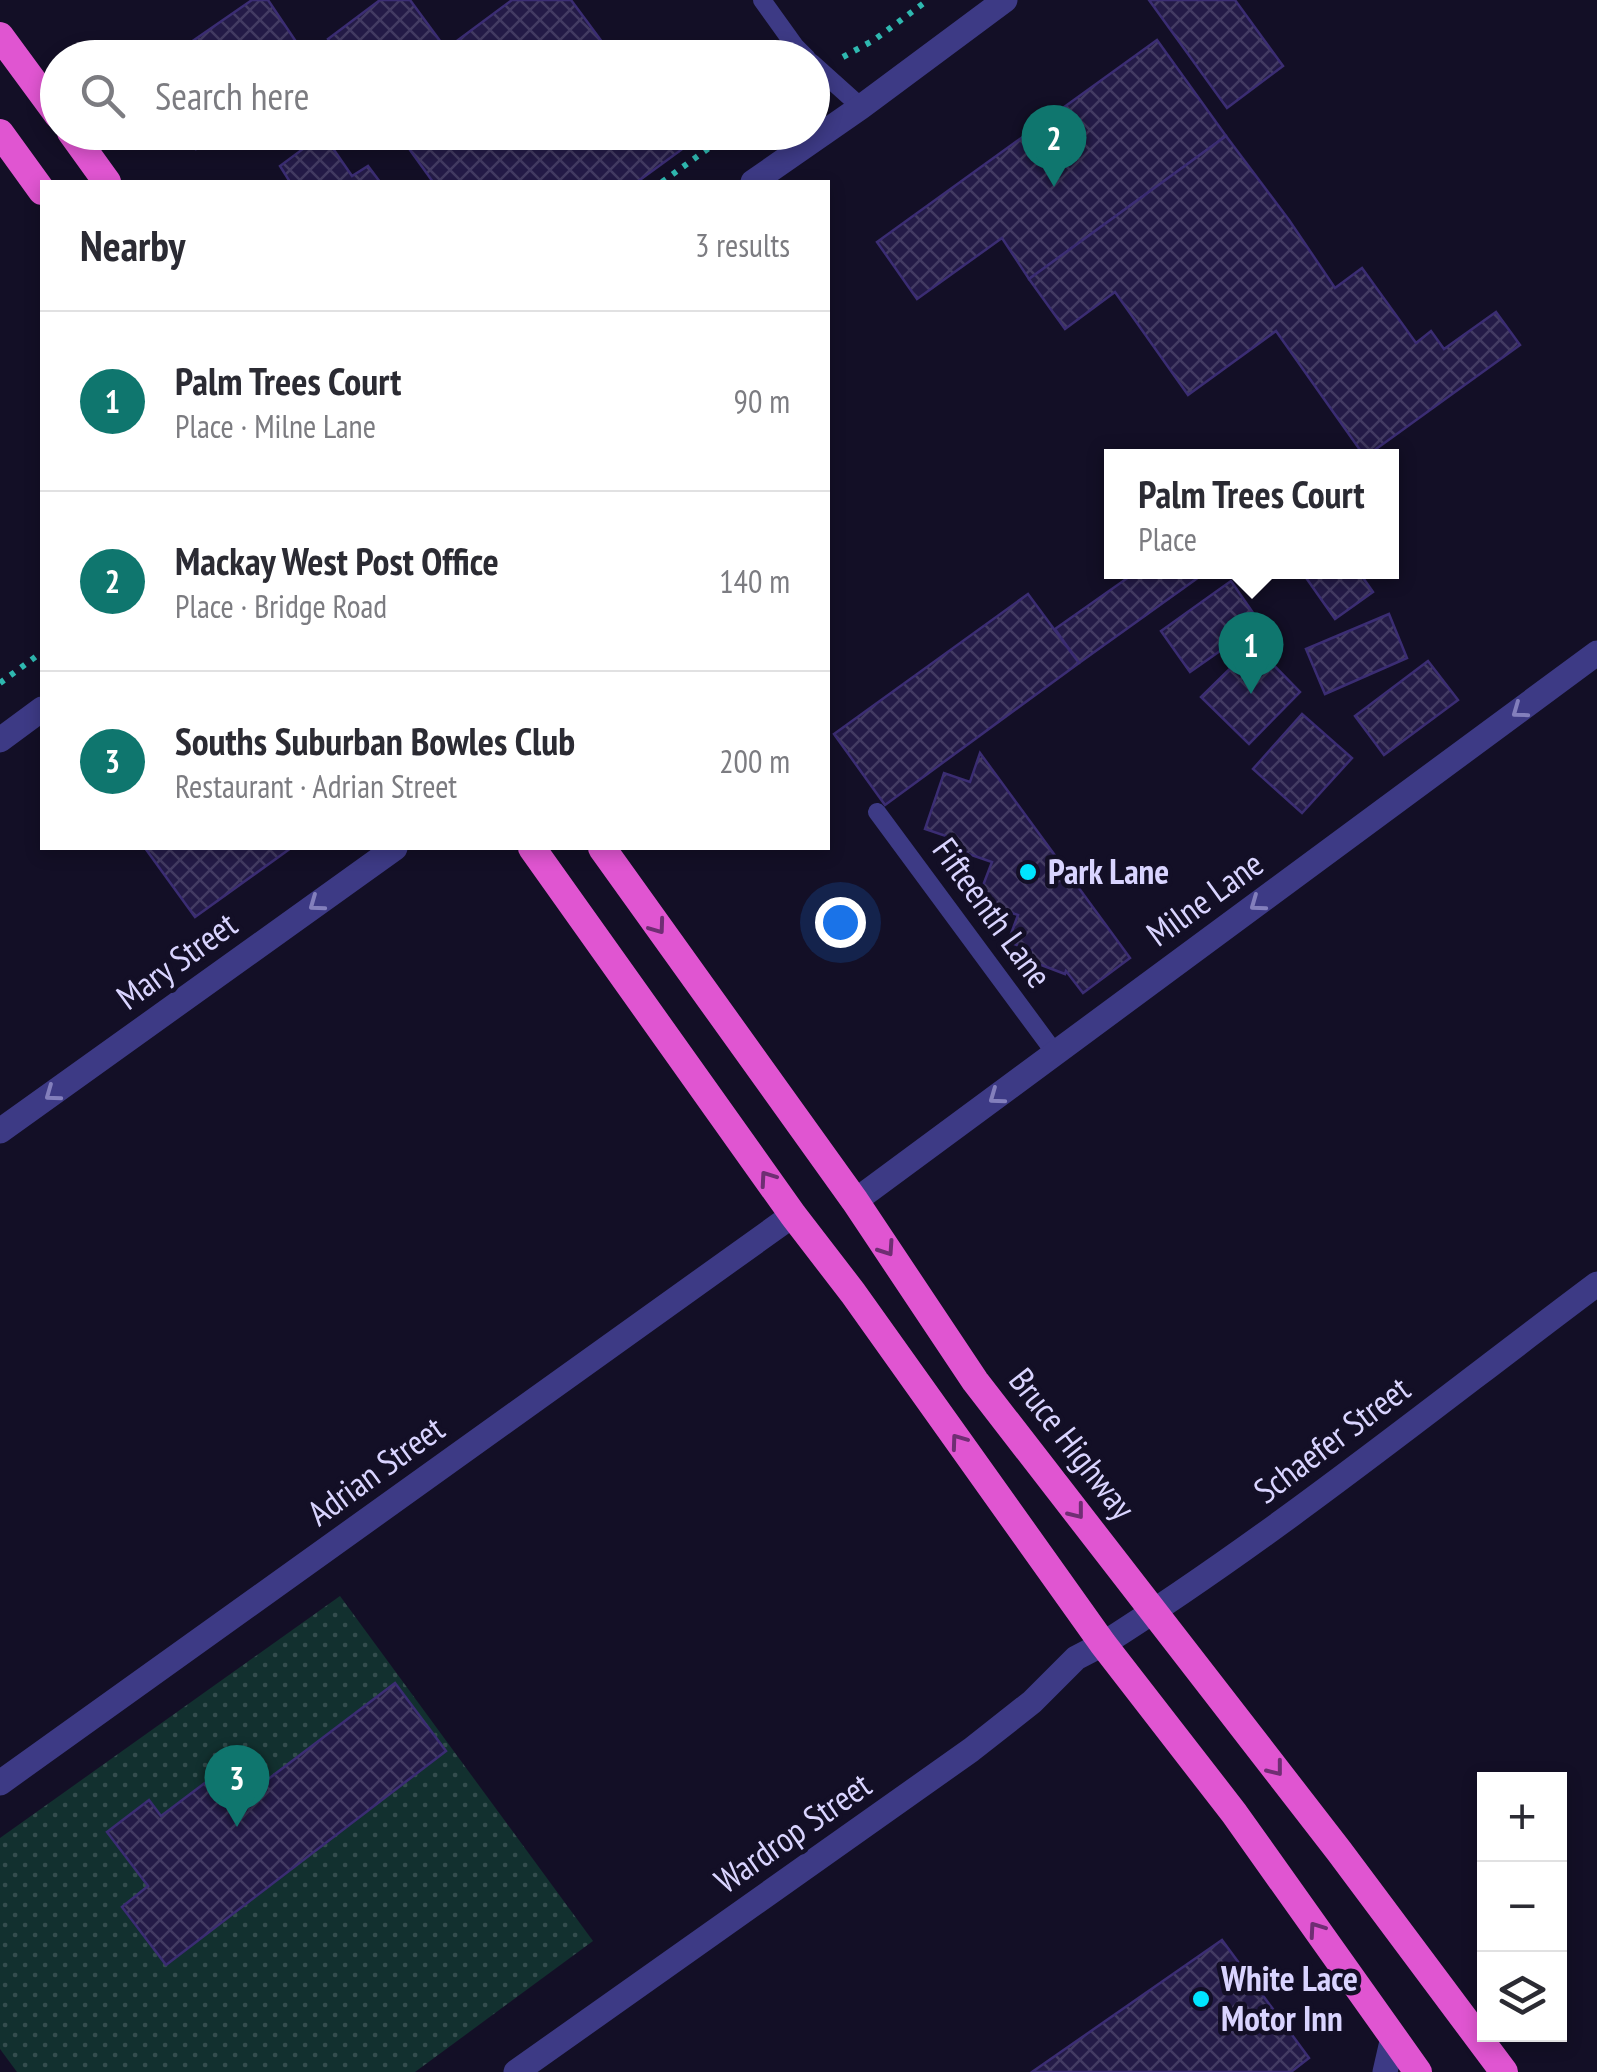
<!DOCTYPE html>
<html lang="en">
<head>
<meta charset="utf-8">
<style>
  :root { --surface:#fff; --page:#f2f2f3; --text:#2b2b33; --muted:#7c7c81; --line:#e1e1e2; --accent:#0f766e }
  body { margin:0; font-family:"PT Sans Narrow",sans-serif; background:var(--page); color:var(--text) }
  .controls { position:absolute; right:30px; bottom:30px; display:grid; overflow:hidden; border-radius:0px; box-shadow:0 5px 15px #0003 }
  .controls button { width:90px; height:90px; display:grid; place-items:center; padding:0; border:0; border-bottom:2px solid var(--line); background:var(--surface); color:var(--text); font:50px sans-serif }
  .you { position:absolute; left:840px; top:922px; width:35px; height:35px; margin:-25px; border:8px solid #fff; border-radius:50%; background:#1a73e8; box-shadow:0 0 0 15px #1a73e833 }
  .badge { display:grid; place-items:center; width:65px; height:65px; border-radius:50%; background:var(--accent); color:#fff; font-size:32px; font-weight:700 }
  .pin { position:absolute; translate:-50% -82px; filter:drop-shadow(0 2px 5px #0008) }
  .pin::after { content:''; position:absolute; top:52px; width:35px; height:30px; background:inherit; clip-path:polygon(0 0,100% 0,50% 100%) }
  .popup { position:absolute; left:1104px; top:449px; width:295px; height:130px; box-sizing:border-box; display:grid; place-content:center; border-radius:0px; background:var(--surface); filter:drop-shadow(0 2px 8px #0005); font-size:32px; white-space:nowrap; color:var(--muted) }
  .popup b { font-size:38px; color:var(--text) }
  .popup::after { content:''; position:absolute; left:50%; top:100%; margin-left:-20px; border:20px solid transparent; border-top-color:var(--surface) }
  .list { margin:0; padding:0; list-style:none }
  h2 { display:flex; justify-content:space-between; align-items:center; height:130px; margin:0; padding:0 40px; font-size:42px }
  h2 small { font-size:32px; font-weight:400; color:var(--muted) }
  .list li { display:grid; grid-template-columns:65px 1fr auto; gap:30px; align-items:center; box-sizing:border-box; height:180px; padding:0 40px; border-top:2px solid var(--line) }
  .list b { display:block; font-size:38px; white-space:nowrap }
  .list p { margin:0; font-size:32px; white-space:nowrap; color:var(--muted) }
  .list em { font-size:32px; font-style:normal; color:var(--muted) }
  .icon { flex:none; width:55px; height:55px; fill:none; stroke:currentColor; stroke-width:2; stroke-linecap:round; stroke-linejoin:round }
  .map { position:relative; flex:none; width:1597px; height:2072px; overflow:hidden }
  .search { position:absolute; background:var(--surface); box-shadow:0 5px 15px #0003; left:40px; top:40px; width:790px; height:110px; display:flex; align-items:center; gap:25px; box-sizing:border-box; padding:0 35px; border-radius:55px; color:var(--muted); font-size:38px }
  .panel { position:absolute; background:var(--surface); box-shadow:0 5px 15px #0003; left:40px; top:180px; width:790px; height:670px; border-radius:0px }
  .map>svg:first-child { display:block }
  .park { fill:url(#park-dots) }
  .building { fill:url(#building-cross-hatch); stroke:#3b2d73; stroke-width:2.5 }
  .lines { fill:none; stroke-linecap:round; stroke-linejoin:round }
  .path { stroke:#2fb8b0; stroke-width:6; stroke-dasharray:5 8; stroke-linecap:butt }
  .service { stroke:#3d3a85; stroke-width:18 }
  .minor { stroke:#3d3a85; stroke-width:25 }
  .tertiary { stroke:#3d3a85; stroke-width:25 }
  .trunk { stroke:#e055d1; stroke-width:28 }
  .oneway { stroke:#837fbc }
  .oneway2 { stroke:#6f2e73 }
  .poi-dot { fill:#00e5ff; stroke:#130f26; stroke-width:4 }
  .labels { text-anchor:middle; stroke-width:9; stroke-linejoin:round; paint-order:stroke }
  .poi-label { font-size:35px; font-weight:bold; fill:#d9d4ff; stroke:#130f26; text-anchor:start }
  .street-label { font-size:35px; fill:#d9d4ff; stroke:#130f26 }
</style>
</head>
<body>
<div class="map">
<svg width="1597" height="2072" viewBox="0 0 1597 2072">
  <defs>
    <pattern id="park-dots" width="8" height="8" patternUnits="userSpaceOnUse" patternTransform="scale(2.5)"><rect width="8" height="8" fill="#12302f"/><path d="M2 2h.1M6 6h.1" fill="none" stroke="#344d4e" stroke-width="1.8" stroke-linecap="round"/></pattern>
    <pattern id="building-cross-hatch" width="8" height="8" patternUnits="userSpaceOnUse" patternTransform="scale(2.5)"><rect width="8" height="8" fill="#241b47"/><path d="M0 0l8 8M0 8l8-8" fill="none" stroke="#433b63"/></pattern>
  </defs>
  <rect width="100%" height="100%" fill="#130f26"/>
  <path class="park" d="M340 1596 593 1941 415 2072H17L0 2049V1838Z"/>
  <g class="building">
    <path d="M252 0H268L307 58H168Z"/>
    <path d="M380 0H410L446 49 512 0H571L614 58H341L328 39Z"/>
    <path d="M1149 0H1235L1283 66 1227 108Z"/>
    <path d="M1157 40 1226 136 1029 279 1002 238 917 299 877 242Z"/>
    <path d="M184 132H219L196 149Z"/>
    <path d="M397 132H669L681 150 637 182H433Z"/>
    <path d="M323 134 352 176 368 166 380 182H290L280 166Z"/>
    <path d="M1226 136 1289 220 1335 288 1362 268 1416 343 1431 331 1444 349 1496 312 1520 345 1365 457 1276 331 1188 395 1115 292 1065 329 1029 279Z"/>
    <path d="M1136 572H1206L1079 663 1055 629Z"/>
    <path d="M1302 572H1359L1373 592 1335 619Z"/>
    <path d="M1231 581 1260 623 1190 672 1161 631Z"/>
    <path d="M1028 594 1079 663 885 805 834 734Z"/>
    <path d="M1389 614 1407 658 1325 694 1306 649Z"/>
    <path d="M1254 645 1300 692 1249 744 1201 697Z"/>
    <path d="M1428 661 1458 700 1384 755 1355 716Z"/>
    <path d="M1302 714 1352 758 1302 813 1253 769Z"/>
    <path d="M980 753 1130 958 1083 993 1066 971 1065 974 1028 960 1031 950 1008 942 1018 915 977 901 992 862 945 846 949 837 925 829 944 773 970 782Z"/>
    <path d="M145 848H291L195 917Z"/>
    <path d="M395 1683 446 1751 166 1965 122 1907 148 1886 107 1832 149 1800 161 1816 246 1752 267 1780Z"/>
    <path d="M1222 1940 1309 2058 1291 2072H1032Z"/>
  </g>
  <g class="lines">
    <g class="path">
      <path d="M843 57 874 40 928 0"/>
      <path d="M662 182 731 132"/>
      <path d="M0 683 42 652"/>
    </g>
    <g class="service">
      <path d="M762 0 795 46 807 58"/>
      <path d="M812 63 861 107"/>
      <path d="M877 812 1055 1053"/>
    </g>
    <g class="minor">
      <path d="M0 1131 395 848"/>
      <path d="M855 1201 1597 653"/>
      <path d="M0 1783 793 1215"/>
      <path d="M516 2072 971 1750 1032 1702 1076 1658 1103 1644"/>
      <path d="M1385 2072 1393 2037"/>
    </g>
    <g class="tertiary">
      <path d="M753 182 861 107 1005 0"/>
      <path d="M0 740 42 709"/>
      <path d="M1103 1644C1275 1535 1434 1406 1597 1284"/>
    </g>
    <g class="trunk">
      <path d="M0 36 58 115"/>
      <path d="M71 132 107 182"/>
      <path d="M0 133 42 191"/>
      <path d="M532 848 793 1215 853 1293 1103 1644 1234 1813 1418 2072"/>
      <path d="M602 848 855 1201 975 1381 1339 1851 1504 2072"/>
    </g>
  </g>
  <defs><path id="oneway-chevron" d="M-2-3.5L2.5 0L-2 3.5" fill="none" stroke-width="1.6" stroke-linecap="round" stroke-linejoin="round" transform="scale(2.5)"/></defs>
  <g class="oneway">
    <use href="#oneway-chevron" transform="translate(1519 711) rotate(144)"/>
    <use href="#oneway-chevron" transform="translate(316 904) rotate(144)"/>
    <use href="#oneway-chevron" transform="translate(1257 904) rotate(144)"/>
    <use href="#oneway-chevron" transform="translate(52 1094) rotate(144)"/>
    <use href="#oneway-chevron" transform="translate(996 1097) rotate(144)"/>
  </g>
  <g class="oneway2">
    <use href="#oneway-chevron" transform="translate(658 927) rotate(54)"/>
    <use href="#oneway-chevron" transform="translate(767 1178) rotate(-125)"/>
    <use href="#oneway-chevron" transform="translate(887 1249) rotate(56)"/>
    <use href="#oneway-chevron" transform="translate(958 1441) rotate(-126)"/>
    <use href="#oneway-chevron" transform="translate(1077 1512) rotate(52)"/>
    <use href="#oneway-chevron" transform="translate(1276 1769) rotate(52)"/>
    <use href="#oneway-chevron" transform="translate(1316 1929) rotate(-125)"/>
  </g>
  <g class="poi-dot">
    <circle cx="1028" cy="872" r="10"/>
    <circle cx="1201" cy="1999" r="10"/>
  </g>
  <g class="labels">
    <g class="poi-label">
      <text x="1048" y="884">Park Lane</text>
      <text x="1221" y="1991">White Lace<tspan x="1221" dy="40">Motor Inn</tspan></text>
    </g>
    <g class="street-label">
      <text transform="translate(1205 899) rotate(-36)" y="12">Milne Lane</text>
      <text transform="translate(992 913) rotate(54)" y="12">Fifteenth Lane</text>
      <text transform="translate(177 961) rotate(-36)" y="12">Mary Street</text>
      <text transform="translate(1332 1440) rotate(-37)" y="12">Schaefer Street</text>
      <text transform="translate(1072 1444) rotate(52)" y="12">Bruce Highway</text>
      <text transform="translate(376 1471) rotate(-36)" y="12">Adrian Street</text>
      <text transform="translate(793 1833) rotate(-35)" y="12">Wardrop Street</text>
    </g>
  </g>
</svg>
<div class="controls">
<button>+</button>
<button>−</button>
<button><svg class="icon" aria-label="layers" viewBox="0 0 24 24"><path d="M12 4l9 5-9 5-9-5zM3 14l9 5 9-5"/></svg></button>
</div>
<div class="you"></div>
<div class="pin badge" style="left:1251px;top:694px">1</div>
<div class="popup"><b>Palm Trees Court</b>Place</div>
<div class="pin badge" style="left:1054px;top:187px">2</div>
<div class="pin badge" style="left:237px;top:1827px">3</div>
<div class="search"><svg class="icon" aria-label="search" viewBox="0 0 24 24"><circle cx="10" cy="10" r="6"/><path d="M15 15l6 6"/></svg>Search here</div>
<section class="panel">
<h2>Nearby<small>3 results</small></h2>
<ul class="list">
<li><span class="badge">1</span><div><b>Palm Trees Court</b><p>Place · Milne Lane</p></div><em>90 m</em></li>
<li><span class="badge">2</span><div><b>Mackay West Post Office</b><p>Place · Bridge Road</p></div><em>140 m</em></li>
<li><span class="badge">3</span><div><b>Souths Suburban Bowles Club</b><p>Restaurant · Adrian Street</p></div><em>200 m</em></li>
</ul>
</section>
</div>
</body>
</html>
